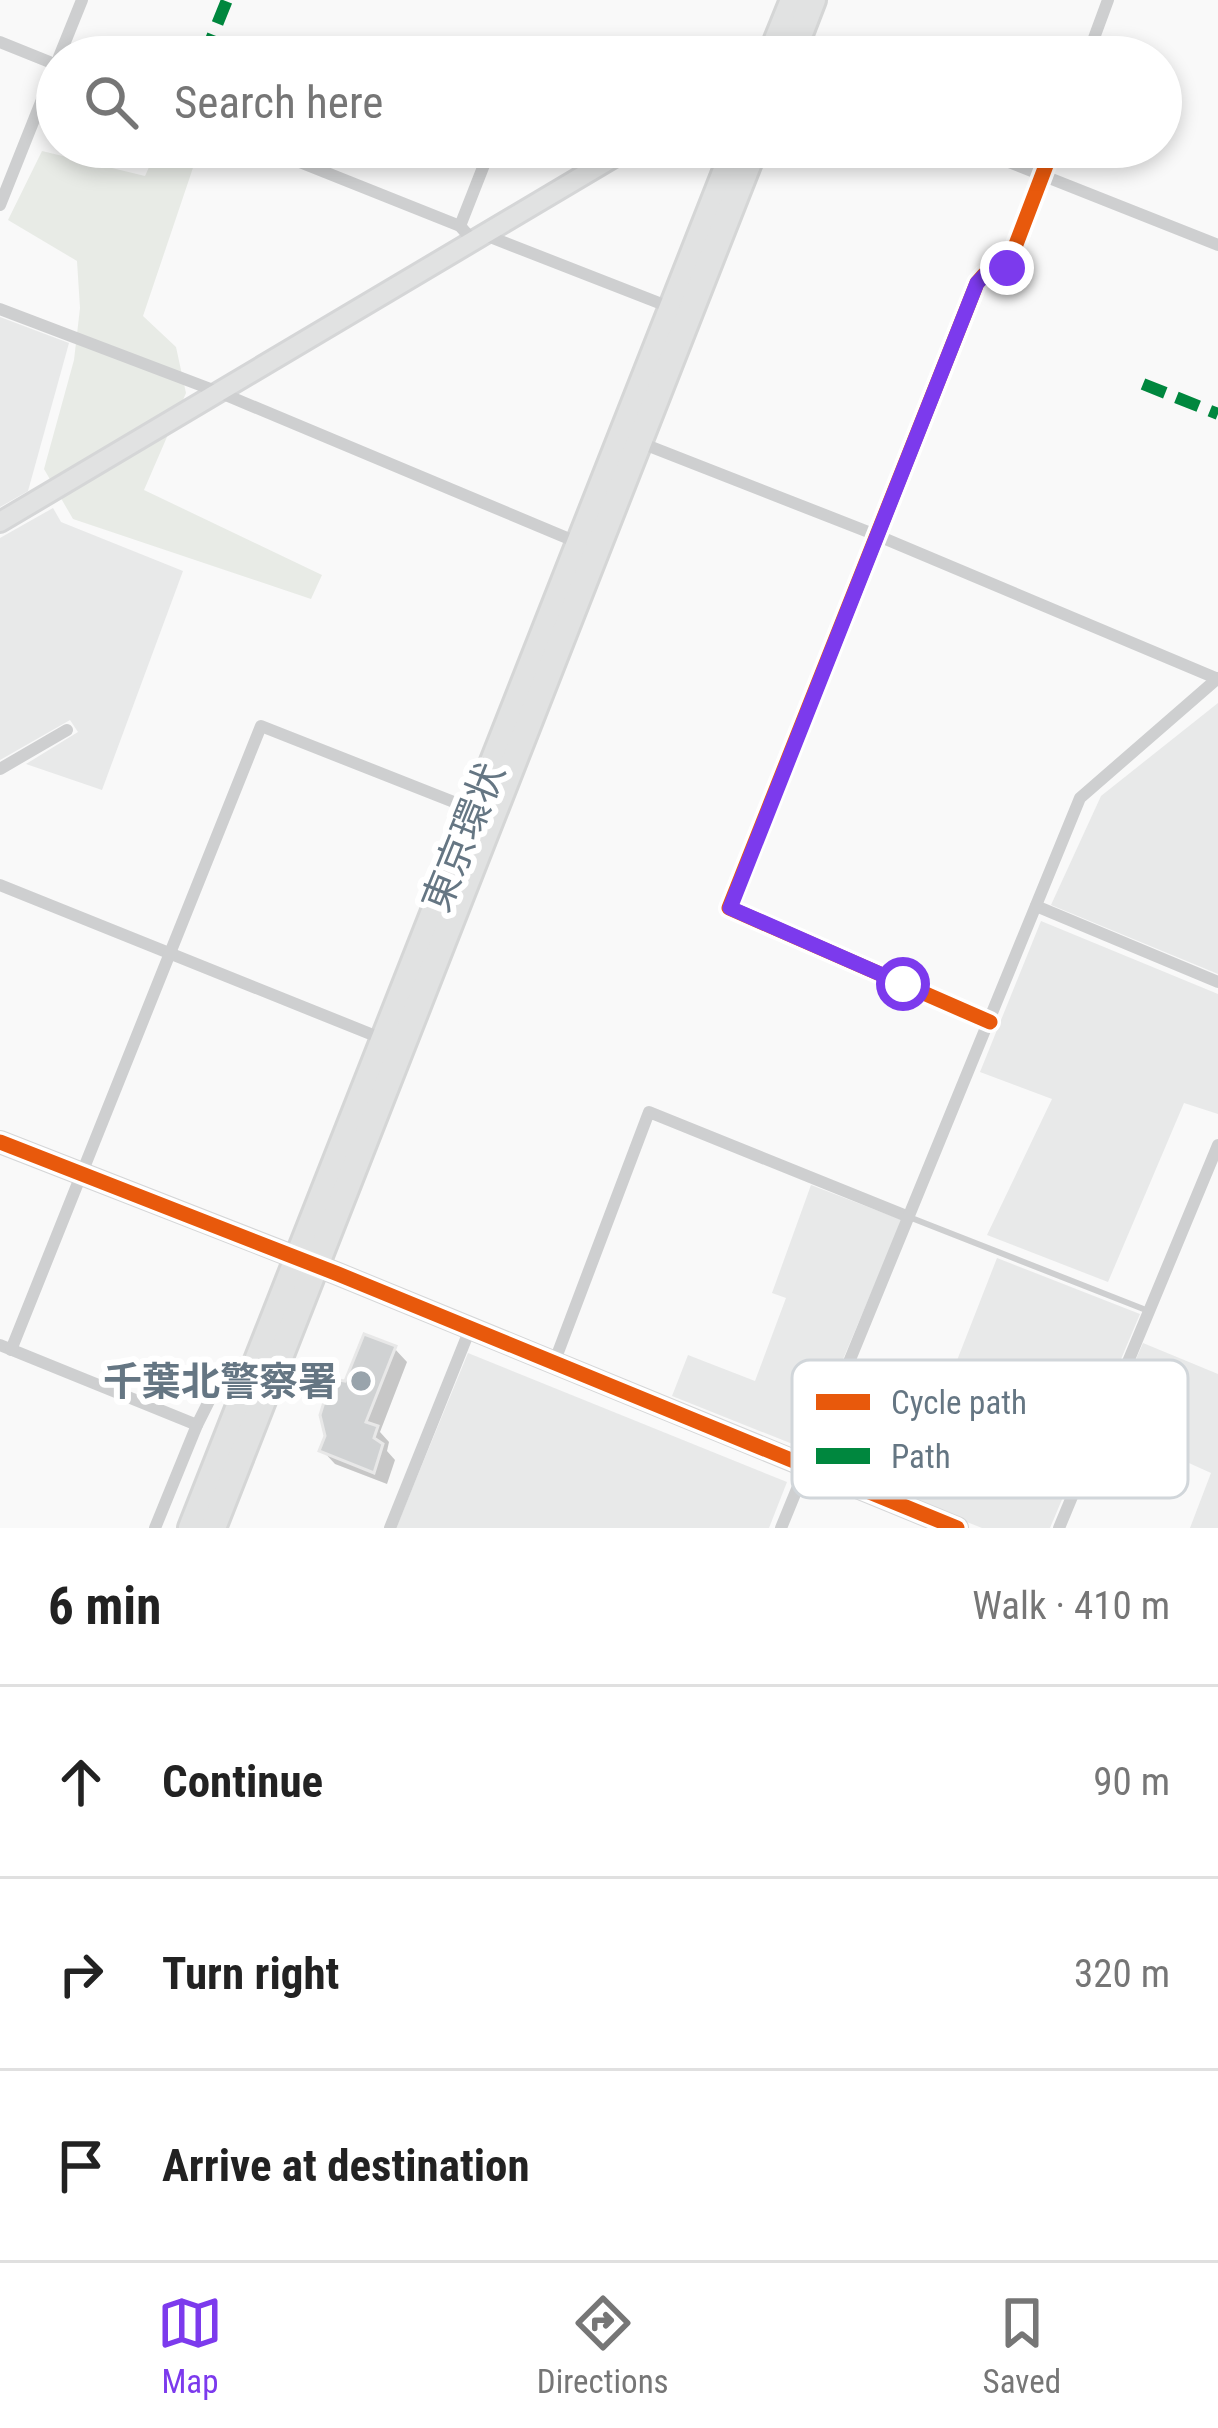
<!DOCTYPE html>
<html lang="en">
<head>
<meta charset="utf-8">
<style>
  :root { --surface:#fff; --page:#f6f6f6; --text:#222; --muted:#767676; --line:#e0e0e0; --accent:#7c3aed }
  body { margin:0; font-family:"Roboto Condensed","Noto Sans JP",sans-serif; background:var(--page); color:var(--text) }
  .stop { position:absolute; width:36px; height:36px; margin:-27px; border:9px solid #7c3aed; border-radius:50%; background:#fff }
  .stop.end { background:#7c3aed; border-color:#fff; box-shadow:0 3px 12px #0008 }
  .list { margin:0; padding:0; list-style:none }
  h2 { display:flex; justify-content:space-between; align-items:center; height:156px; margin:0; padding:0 48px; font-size:51px }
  h2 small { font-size:39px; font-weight:400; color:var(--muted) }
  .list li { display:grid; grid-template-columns:78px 1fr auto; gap:36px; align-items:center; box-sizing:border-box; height:192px; padding:0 48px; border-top:3px solid var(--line) }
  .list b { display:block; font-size:45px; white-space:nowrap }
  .list em { font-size:39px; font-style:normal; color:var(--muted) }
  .icon { flex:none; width:66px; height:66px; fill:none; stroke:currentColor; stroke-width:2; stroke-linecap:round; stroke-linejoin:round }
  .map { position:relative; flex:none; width:1218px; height:1528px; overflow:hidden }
  .search { position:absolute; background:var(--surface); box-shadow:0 6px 18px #0003; left:36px; right:36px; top:36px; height:132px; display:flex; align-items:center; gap:30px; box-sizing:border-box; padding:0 42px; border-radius:66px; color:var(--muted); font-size:45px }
  .sheet { height:732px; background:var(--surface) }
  nav { display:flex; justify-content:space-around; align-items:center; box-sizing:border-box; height:168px; border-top:3px solid var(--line); background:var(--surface); font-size:33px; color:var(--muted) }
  nav a { display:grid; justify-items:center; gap:6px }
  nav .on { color:var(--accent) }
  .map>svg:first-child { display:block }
  .built { fill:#e8e9e9 }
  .green { fill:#e8ebe6 }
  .shadow { fill:#0003 }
  .building { fill:#d0d2d3; stroke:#e8e8e8; stroke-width:3 }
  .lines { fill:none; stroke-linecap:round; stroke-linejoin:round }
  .secondary-casing { stroke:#d5d6d7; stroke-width:24 }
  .highway-casing { stroke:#d5d6d6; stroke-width:30 }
  .lane { stroke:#cecfd0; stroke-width:6 }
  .street { stroke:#cecfd0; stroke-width:12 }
  .secondary { stroke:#e1e2e2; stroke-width:18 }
  .highway { stroke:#e1e2e2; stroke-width:24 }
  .quiet { stroke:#00873e; stroke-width:12; stroke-dasharray:24 12; stroke-linecap:butt }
  .cycleway-casing { stroke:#fff; stroke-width:22 }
  .cycleway { stroke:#e8590c; stroke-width:15 }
  .route { stroke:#7c3aed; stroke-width:15 }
  .poi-dot { fill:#99a4ac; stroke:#fff; stroke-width:4.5 }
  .labels { text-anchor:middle; stroke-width:12; stroke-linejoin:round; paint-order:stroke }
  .street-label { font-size:39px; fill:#657683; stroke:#fff }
  .poi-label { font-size:39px; font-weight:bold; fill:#657683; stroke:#fff; text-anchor:end }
  .key { fill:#fff; stroke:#d1d6da; stroke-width:3 }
  .key-label { font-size:33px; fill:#657683 }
</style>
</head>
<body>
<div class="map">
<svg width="1218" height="1528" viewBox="0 0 1218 1528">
  <rect width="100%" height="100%" fill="#f9f9f9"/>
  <g class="built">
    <path d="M0 317 69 343 28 491 0 507Z"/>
    <path d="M53 508 61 522 183 571 102 790 26 764 78 732 70 720 0 760V538Z"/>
    <path d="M1218 703V974L1051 905 1101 796Z"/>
    <path d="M1041 921 1218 994V1114L1184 1103 1108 1282 987 1235 1052 1099 980 1072Z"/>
    <path d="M811 1185 902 1220 805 1449 672 1396 688 1355 755 1381 786 1298 772 1293Z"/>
    <path d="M997 1258 1140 1314 1050 1528H982L821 1464 837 1425 895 1447 910 1400 938 1409Z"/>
    <path d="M1143 1343 1218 1374V1528H1190L1211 1473 1107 1426Z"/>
    <path d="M468 1353 787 1482 769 1528H396Z"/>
  </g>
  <path class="green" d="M158 147H200L143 316 176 347 186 393 144 490 322 575 311 599 73 519 44 469 74 360 80 308 77 261 8 220 42 151 145 176Z"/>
  <path class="shadow" d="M394 1348 407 1362 380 1432 389 1442 387 1451 395 1460 387 1484 335 1464 322 1450 347 1384Z"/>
  <path class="building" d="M364 1334 396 1346 366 1422 378 1426 374 1438 383 1444 374 1473 319 1451 325 1436 320 1415 324 1402 329 1390 339 1380 345 1381Z"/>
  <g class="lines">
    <g class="secondary-casing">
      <g id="secondary">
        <path d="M0 522 631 147"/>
        <path d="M0 1142 338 1274 957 1528"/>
      </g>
    </g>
    <g class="highway-casing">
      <g id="highway">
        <path d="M770 57 793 0"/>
        <path d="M791 57 813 0"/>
        <path d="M191 1528 735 147"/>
        <path d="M213 1528 755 147"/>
      </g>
    </g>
    <path class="lane" d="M909 1217 1146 1310"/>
    <g class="street">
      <path d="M0 42 57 65"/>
      <path d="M59 57 82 0"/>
      <path d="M1087 57 1108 0"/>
      <path d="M262 147 460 226 474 242"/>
      <path d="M971 147 1218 245"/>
      <path d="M0 205 57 62"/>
      <path d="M460 226 491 147"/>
      <path d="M485 235 672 308"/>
      <path d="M0 309 221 393 579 543"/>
      <path d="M636 441 876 535 1218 679"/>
      <path d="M0 769 67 730"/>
      <path d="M0 885 383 1039"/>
      <path d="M1036 906 1218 982"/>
      <path d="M990 1022 729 908 977 283 984 275 1007 268 1053 147"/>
      <path d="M0 1345 197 1425"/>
      <path d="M11 1350 261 726 474 810"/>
      <path d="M554 1363 649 1112 909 1217"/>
      <path d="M155 1528 197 1425 219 1381"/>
      <path d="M390 1528 470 1329"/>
      <path d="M781 1528 1080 798 1218 678"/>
      <path d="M1059 1528 1218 1145"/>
    </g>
    <use href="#secondary" class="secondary"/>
    <use href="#highway" class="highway"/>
    <g class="quiet">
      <path d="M204 57 227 0"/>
      <path d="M1143 384 1218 414"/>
    </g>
    <g class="cycleway-casing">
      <g id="cycleway">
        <path d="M990 1022 729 908 977 283 984 275 1007 268 1053 147"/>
        <path d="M0 1142 338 1274 957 1528"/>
      </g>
    </g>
    <use href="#cycleway" class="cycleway"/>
  </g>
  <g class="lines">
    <path class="route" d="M903 984 730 908 977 283 985 275 1007 268"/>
  </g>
  <circle class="poi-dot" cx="361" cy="1381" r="12"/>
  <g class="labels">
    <g class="street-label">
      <text transform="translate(463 837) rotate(-68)" y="14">東京環状</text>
    </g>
    <g class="poi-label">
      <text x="337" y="1395">千葉北警察署</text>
    </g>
  </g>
  <rect x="792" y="1360" width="396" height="138" rx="18" class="key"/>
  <rect x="816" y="1394" width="54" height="16" fill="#e8590c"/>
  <rect x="816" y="1448" width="54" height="16" fill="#00873e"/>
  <g class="key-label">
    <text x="891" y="1414">Cycle path</text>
    <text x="891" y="1468">Path</text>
  </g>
</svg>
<div class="stop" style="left:903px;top:984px"></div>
<div class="stop end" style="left:1007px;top:268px"></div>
<div class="search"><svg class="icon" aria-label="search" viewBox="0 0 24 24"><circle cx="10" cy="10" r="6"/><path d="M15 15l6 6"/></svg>Search here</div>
</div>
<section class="sheet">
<h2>6 min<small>Walk · 410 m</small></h2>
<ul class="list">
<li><svg class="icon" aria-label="ahead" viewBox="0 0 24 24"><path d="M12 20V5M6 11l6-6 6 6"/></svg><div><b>Continue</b></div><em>90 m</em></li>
<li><svg class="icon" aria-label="right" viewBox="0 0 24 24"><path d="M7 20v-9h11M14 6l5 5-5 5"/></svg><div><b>Turn right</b></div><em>320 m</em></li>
<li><svg class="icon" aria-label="arrive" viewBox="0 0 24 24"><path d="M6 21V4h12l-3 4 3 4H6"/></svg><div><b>Arrive at destination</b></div></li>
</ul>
</section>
<nav>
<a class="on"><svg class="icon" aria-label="map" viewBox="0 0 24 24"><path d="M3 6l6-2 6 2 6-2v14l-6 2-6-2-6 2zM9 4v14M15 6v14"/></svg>Map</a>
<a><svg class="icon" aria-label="directions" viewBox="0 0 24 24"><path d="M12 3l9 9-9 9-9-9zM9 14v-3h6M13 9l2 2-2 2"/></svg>Directions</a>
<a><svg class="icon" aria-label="saved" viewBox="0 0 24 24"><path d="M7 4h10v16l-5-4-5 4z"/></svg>Saved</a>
</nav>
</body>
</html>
